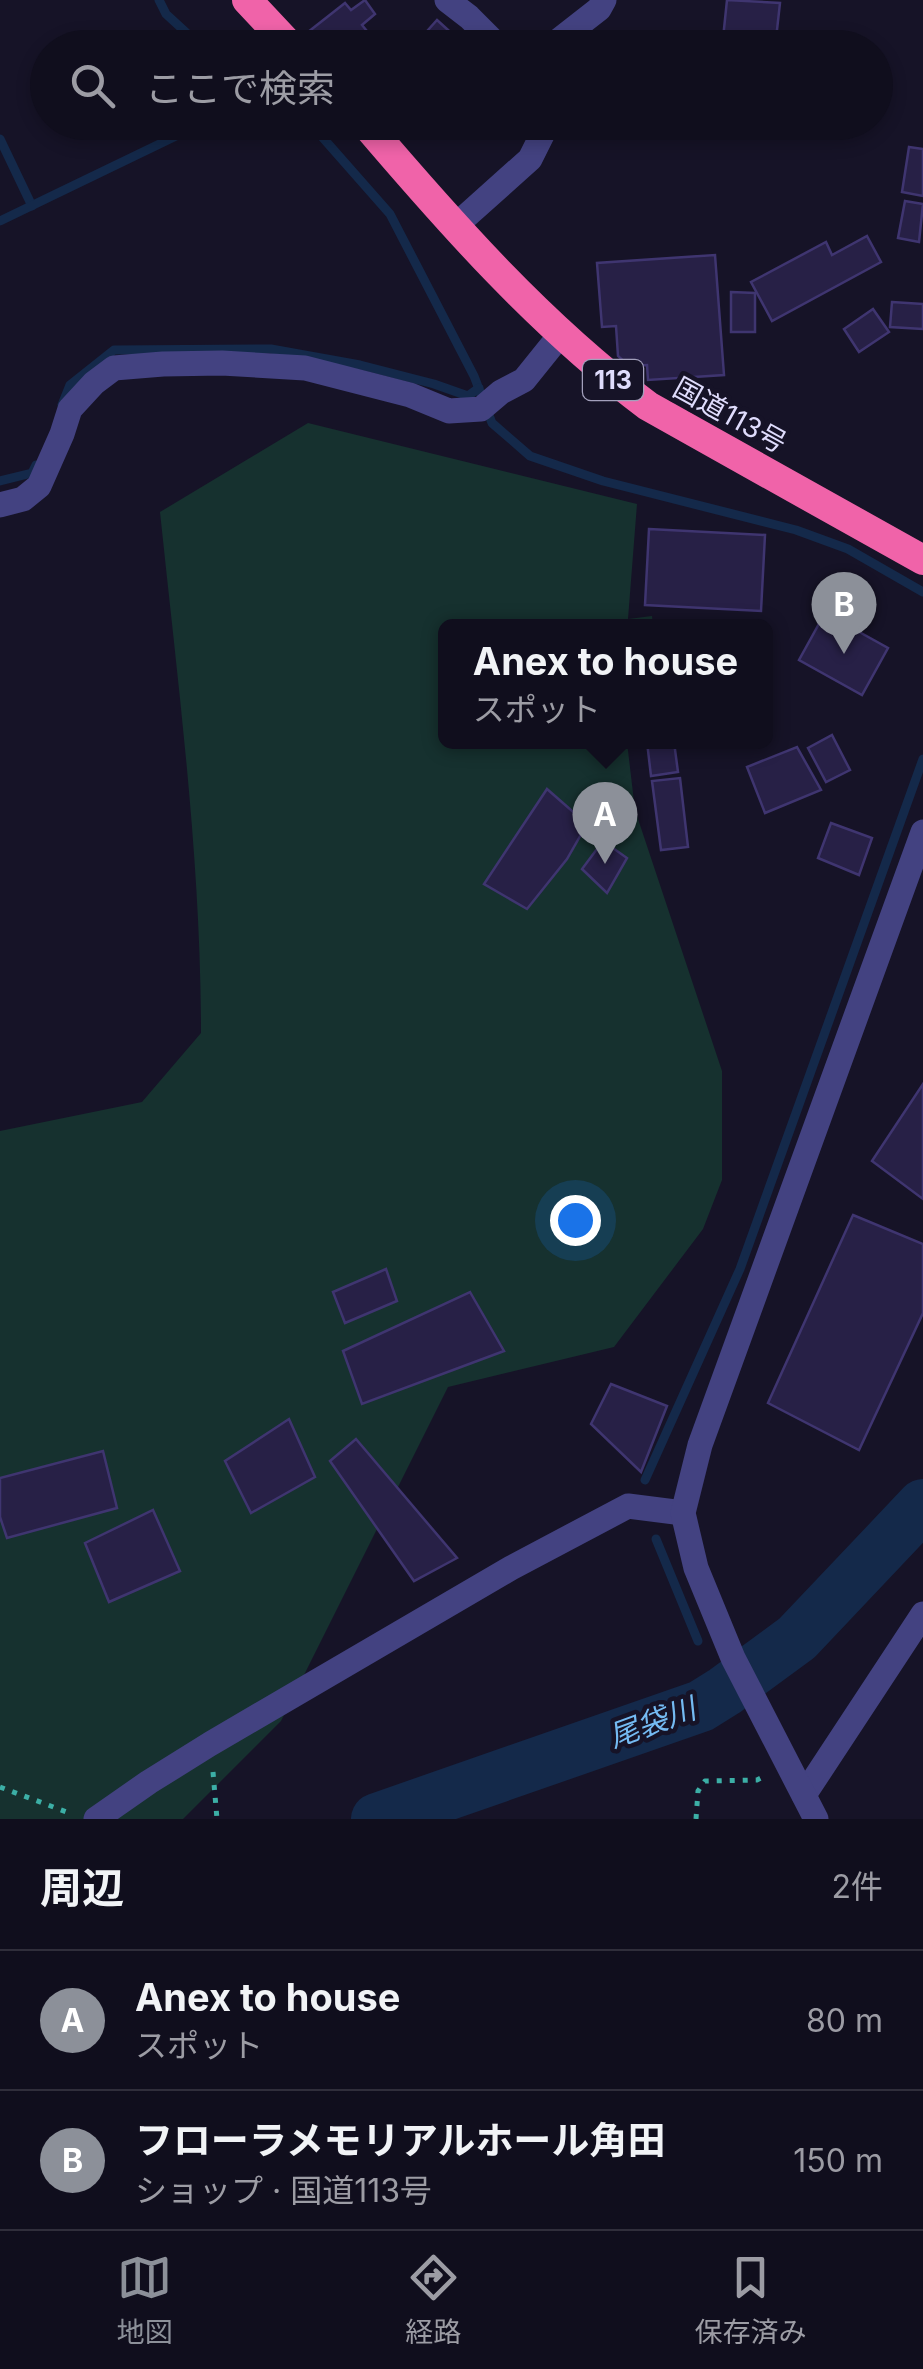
<!DOCTYPE html>
<html lang="ja">
<meta charset="utf-8">
<style>
:root{--surface:#100e1d;--page:#191726;--text:#f1f3f6;--muted:#9c9ca4;--line:#302e3b;--accent:#8c9099}
body{margin:0;font-family:Inter,"Noto Sans JP",sans-serif;background:var(--page);color:var(--text)}
.you{position:absolute;left:575px;top:1220px;width:35px;height:35px;margin:-25px;border:8px solid #fff;border-radius:50%;background:#1a73e8;box-shadow:0 0 0 15px #1a73e833}
.badge{display:grid;place-items:center;width:65px;height:65px;border-radius:50%;background:var(--accent);color:#fff;font-size:32px;font-weight:700}
.pin{position:absolute;translate:-50% -82px;filter:drop-shadow(0 2px 5px #0008)}
.pin::after{content:'';position:absolute;top:52px;width:35px;height:30px;background:inherit;clip-path:polygon(0 0,100% 0,50% 100%)}
.popup{position:absolute;left:438px;top:619px;width:335px;height:130px;box-sizing:border-box;display:grid;place-content:center;border-radius:15px;background:var(--surface);filter:drop-shadow(0 2px 8px #0005);font-size:32px;white-space:nowrap;color:var(--muted)}
.popup b{font-size:38px;color:var(--text)}
.popup::after{content:'';position:absolute;left:50%;top:100%;margin-left:-20px;border:20px solid transparent;border-top-color:var(--surface)}
.list{margin:0;padding:0;list-style:none}
h2{display:flex;justify-content:space-between;align-items:center;height:130px;margin:0;padding:0 40px;font-size:42px}
h2 small{font-size:32px;font-weight:400;color:var(--muted)}
.list li{display:grid;grid-template-columns:65px 1fr auto;gap:30px;align-items:center;box-sizing:border-box;height:140px;padding:0 40px;border-top:2px solid var(--line)}
.list b{display:block;font-size:38px;white-space:nowrap}
.list p{margin:0;font-size:32px;white-space:nowrap;color:var(--muted)}
.list em{font-size:32px;font-style:normal;color:var(--muted)}
.icon{flex:none;width:55px;height:55px;fill:none;stroke:currentColor;stroke-width:2;stroke-linecap:round;stroke-linejoin:round}
.map{position:relative;flex:none;width:923px;height:1819px;overflow:hidden}
.search{position:absolute;background:var(--surface);box-shadow:0 5px 15px #0003;left:30px;right:30px;top:30px;height:110px;display:flex;align-items:center;gap:25px;box-sizing:border-box;padding:0 35px;border-radius:55px;color:var(--muted);font-size:38px}
.sheet{height:410px;background:var(--surface)}
nav{display:flex;justify-content:space-around;align-items:center;box-sizing:border-box;height:140px;border-top:2px solid var(--line);background:var(--surface);font-size:28px;color:var(--muted)}
nav a{display:grid;justify-items:center;gap:5px}
nav .on{color:var(--accent)}
.map>svg:first-child{display:block}
.green{fill:#16312f}
.lines{fill:none;stroke-linecap:round;stroke-linejoin:round}
.stream{stroke:#14294a;stroke-width:9}
.river{stroke:#14294a;stroke-width:52}
.building{fill:#272046;stroke:#3f3570;stroke-width:2.5}
.path{stroke:#3cafa6;stroke-width:5;stroke-dasharray:5 8;stroke-linecap:butt}
.minor{stroke:#434281;stroke-width:25}
.highway{stroke:#f063a9;stroke-width:30}
.labels{text-anchor:middle;dominant-baseline:central;stroke-width:9;stroke-linejoin:round;paint-order:stroke}
.shield{fill:#161327;stroke:#a3a0bc;stroke-width:2.5}
.shield-label{font-size:25px;font-weight:bold;fill:#dfdcfc}
.street-label{font-size:28px;fill:#dfdcfc;stroke:#161327}
.water-label{font-size:30px;font-style:italic;fill:#74baf2;stroke:#161327}
</style>
<div class="map">
<svg width="923" height="1819" viewBox="0 0 923 1819">
<rect width="100%" height="100%" fill="#161327"/>
<path class="green" d="M308,423L637,504L628,619L652,616L653,626H445V742H627L635,810L722,1071V1180L703,1229L614,1347L448,1387L281,1721L183,1819H0V1131L142,1102L201,1033C201,858 178,685 160,512Z"/>
<g class="lines">
<g class="stream">
<path d="M159,0L166,14L203,48"/>
<path d="M309,122L390,214L474,376L492,423L530,456L603,481L796,530L848,549L923,592"/>
<path d="M0,139L32,206"/>
<path d="M0,221L205,122"/>
<path d="M62,405L70,385L114,350L271,349L360,365L434,384L468,396L479,388"/>
<path d="M0,481L32,473L36,465"/>
<path d="M645,1480L740,1269L923,759"/>
<path d="M656,1539L698,1641"/>
<path d="M717,1677L725,1691"/>
</g>
<path class="river" d="M377,1819L701,1706L725,1691L797,1638L923,1505"/>
</g>
<g class="building">
<path d="M365,0L375,14L362,25L371,36L355,48H313L303,36L345,3L351,10Z"/>
<path d="M727,0L780,3L775,48H722Z"/>
<path d="M437,20L468,48H412Z"/>
<path d="M909,147L923,149V196L902,192Z"/>
<path d="M905,201L923,204L919,242L898,238Z"/>
<path d="M867,236L881,262L772,321L751,282L826,242L832,255Z"/>
<path d="M715,255L724,375L648,380L647,365L629,366L618,356L616,326L602,327L597,263Z"/>
<path d="M731,292L755,293V332H731Z"/>
<path d="M892,302L923,304V329L890,327Z"/>
<path d="M873,309L889,332L859,352L844,329Z"/>
<path d="M649,529L765,535L761,611L645,605Z"/>
<path d="M825,613L888,648L862,695L799,660Z"/>
<path d="M832,735L850,770L826,782L808,748Z"/>
<path d="M647,742H674L678,772L651,776Z"/>
<path d="M797,747L821,790L765,813L747,767Z"/>
<path d="M680,778L688,847L661,850L652,781Z"/>
<path d="M547,789L587,824L567,859L527,909L484,884Z"/>
<path d="M831,823L872,838L859,875L818,858Z"/>
<path d="M603,841L627,858L607,893L582,869Z"/>
<path d="M923,1084V1199L872,1161Z"/>
<path d="M853,1215L923,1244V1313L859,1450L768,1403Z"/>
<path d="M386,1269L397,1301L345,1323L333,1292Z"/>
<path d="M470,1292L504,1351L362,1404L343,1351Z"/>
<path d="M611,1384L667,1406L641,1472L591,1424Z"/>
<path d="M289,1419L315,1477L251,1513L225,1461Z"/>
<path d="M356,1439L457,1558L414,1581L330,1461Z"/>
<path d="M103,1451L117,1508L7,1538L0,1517V1478Z"/>
<path d="M153,1510L180,1571L109,1602L85,1543Z"/>
</g>
<g class="lines">
<g class="path">
<path d="M213,1772L217,1819"/>
<path d="M0,1787L72,1814"/>
<path d="M696,1819L698,1791L705,1781L757,1780L763,1777"/>
</g>
<g class="minor">
<path d="M447,0L469,17L500,48"/>
<path d="M549,48L599,9L604,0"/>
<path d="M454,227L530,159L544,131L541,122"/>
<path d="M0,505L23,499L39,486L62,434L70,409L94,383L114,368L163,364L222,363L305,368L410,395L449,411L481,409L501,392L524,380L561,334"/>
<path d="M804,1795L923,1614"/>
<path d="M96,1819L149,1782L210,1744L511,1568L628,1506L683,1513"/>
<path d="M816,1819L733,1658L696,1568L683,1513L700,1445L923,832"/>
</g>
<g class="highway">
<path d="M247,0L292,48"/>
<path d="M364,122C451,224 540,325 648,406L923,560"/>
</g>
</g>
<g class="labels">
<rect class="shield" x="583" y="360" width="60" height="40" rx="8"/>
<g class="shield-label">
<text x="613" y="380">113</text>
</g>
<g class="street-label">
<text transform="translate(730 415) rotate(29)">国道113号</text>
</g>
<g class="water-label">
<text transform="translate(652 1722) rotate(-20)">尾袋川</text>
</g>
</g>
</svg>
<div class="you"></div>
<div class="pin badge" style="left:605px;top:864px">A</div>
<div class="popup"><b>Anex to house</b>スポット</div>
<div class="pin badge" style="left:844px;top:654px">B</div>
<div class="search"><svg class="icon" aria-label="search" viewBox="0 0 24 24"><circle cx="10" cy="10" r="6"/><path d="M15 15l6 6"/></svg>ここで検索</div>
</div>
<section class="sheet">
<h2>周辺<small>2件</small></h2>
<ul class="list">
<li><span class="badge">A</span><div><b>Anex to house</b><p>スポット</p></div><em>80 m</em></li>
<li><span class="badge">B</span><div><b>フローラメモリアルホール角田</b><p>ショップ · 国道113号</p></div><em>150 m</em></li>
</ul>
</section>
<nav>
<a class="on"><svg class="icon" aria-label="map" viewBox="0 0 24 24"><path d="M3 6l6-2 6 2 6-2v14l-6 2-6-2-6 2zM9 4v14M15 6v14"/></svg>地図</a>
<a><svg class="icon" aria-label="directions" viewBox="0 0 24 24"><path d="M12 3l9 9-9 9-9-9zM9 14v-3h6M13 9l2 2-2 2"/></svg>経路</a>
<a><svg class="icon" aria-label="saved" viewBox="0 0 24 24"><path d="M7 4h10v16l-5-4-5 4z"/></svg>保存済み</a>
</nav>
